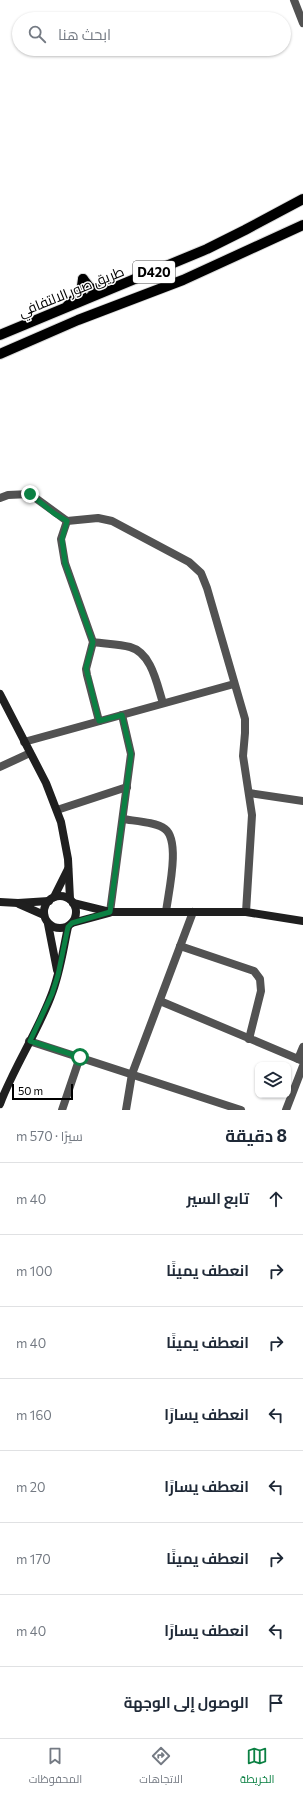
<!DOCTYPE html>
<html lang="ar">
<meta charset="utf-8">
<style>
:root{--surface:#fff;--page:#f2f2f3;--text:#1f2937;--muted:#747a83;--line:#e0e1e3;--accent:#0b8043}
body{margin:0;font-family:Commissioner,Cairo,sans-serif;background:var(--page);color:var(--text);direction:rtl}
.controls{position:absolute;right:12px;bottom:12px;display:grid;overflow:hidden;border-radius:8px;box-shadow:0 1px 3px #0004}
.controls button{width:36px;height:36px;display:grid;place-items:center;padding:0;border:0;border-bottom:1px solid var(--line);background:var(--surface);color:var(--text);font:20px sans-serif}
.scale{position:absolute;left:12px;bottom:10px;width:61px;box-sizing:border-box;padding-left:4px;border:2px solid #000;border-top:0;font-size:11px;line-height:14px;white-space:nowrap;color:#000;-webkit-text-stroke:3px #fff;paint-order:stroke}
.stop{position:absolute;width:12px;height:12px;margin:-9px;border:3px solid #0b8043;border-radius:50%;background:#fff}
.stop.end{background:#0b8043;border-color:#fff;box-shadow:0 1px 4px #0008}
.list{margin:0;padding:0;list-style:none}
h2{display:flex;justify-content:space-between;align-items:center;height:52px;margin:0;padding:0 16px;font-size:17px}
h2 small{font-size:13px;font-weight:400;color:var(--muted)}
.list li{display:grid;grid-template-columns:26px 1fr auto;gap:12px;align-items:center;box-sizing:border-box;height:72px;padding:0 16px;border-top:1px solid var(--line)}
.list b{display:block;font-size:15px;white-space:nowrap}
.list em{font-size:13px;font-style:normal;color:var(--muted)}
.icon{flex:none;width:22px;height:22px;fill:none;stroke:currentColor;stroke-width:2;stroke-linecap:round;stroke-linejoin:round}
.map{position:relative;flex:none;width:303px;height:1110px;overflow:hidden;direction:ltr}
.search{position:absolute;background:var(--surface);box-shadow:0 1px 3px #0004;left:12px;right:12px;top:12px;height:44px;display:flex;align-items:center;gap:10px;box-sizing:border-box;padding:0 14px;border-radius:22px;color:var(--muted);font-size:15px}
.sheet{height:628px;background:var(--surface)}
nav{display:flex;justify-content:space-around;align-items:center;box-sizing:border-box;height:56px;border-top:1px solid var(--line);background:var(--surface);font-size:11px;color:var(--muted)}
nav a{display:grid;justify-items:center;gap:2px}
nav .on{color:var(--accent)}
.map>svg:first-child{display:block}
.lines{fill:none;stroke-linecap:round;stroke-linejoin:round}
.primary-casing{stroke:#dbdbdb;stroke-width:12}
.street{stroke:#525252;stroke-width:8}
.secondary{stroke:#1f1f1f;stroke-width:8}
.primary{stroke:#000;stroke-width:10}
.route{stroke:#0b8043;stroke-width:5}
.labels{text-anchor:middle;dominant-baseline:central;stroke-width:3;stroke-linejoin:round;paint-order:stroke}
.shield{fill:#fff;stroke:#4c4c4c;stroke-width:1}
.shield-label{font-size:13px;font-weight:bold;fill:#000}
.street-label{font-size:14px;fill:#000;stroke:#fff}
</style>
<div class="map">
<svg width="303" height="1110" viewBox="0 0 303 1110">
<rect width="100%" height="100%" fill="#fff"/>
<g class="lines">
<defs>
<g id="primary">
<path d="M83,279L90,288L93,289L108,285"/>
<path d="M68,305L81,293L83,279"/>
<path d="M0,335L207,249L245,230L303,199"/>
<path d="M0,354L78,320L183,280L303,225"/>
</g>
</defs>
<use href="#primary" class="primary-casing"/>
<g class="street">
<path d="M294,0L303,23"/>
<path d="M0,498L8,495L30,494L67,521L98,518L112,521L189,562L201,573L207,588L245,719V733L243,756L252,815L246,912"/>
<path d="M67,521L61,539L65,563L93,642L86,669L87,675L99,721"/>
<path d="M93,642C105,644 118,644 130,647C152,653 157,685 163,703"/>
<path d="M24,742L234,684"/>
<path d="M0,767L30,753"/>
<path d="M249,793L303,801"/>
<path d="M57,810L127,787"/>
<path d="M123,819C134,821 156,822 165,829C181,841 168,894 166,912"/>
<path d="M110,912L131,754L122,715"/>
<path d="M180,946L254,971L260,979L261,991L249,1039"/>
<path d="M160,1001L303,1061"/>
<path d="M29,1041L241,1110"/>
<path d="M298,1059L303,1047"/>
<path d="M62,1110L80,1057"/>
<path d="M126,1110L132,1074L193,912"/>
<path d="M286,1110L303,1066"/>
</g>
<g class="secondary">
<path d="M0,694L46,783L61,822L68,859L70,899"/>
<circle cx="60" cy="912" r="16"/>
<path d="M54,897L68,869"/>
<path d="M0,902L18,903L49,901"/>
<path d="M73,903L110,912H246L303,921"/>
<path d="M19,904L44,915"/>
<path d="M72,923L109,913"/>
<path d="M48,924L57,970"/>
<path d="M0,1104C14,1067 37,1033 51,996C60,974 63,950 68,927"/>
</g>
<use href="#primary" class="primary"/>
</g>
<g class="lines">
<path class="route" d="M30,494L55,514L67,521L62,539L65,563L93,642L86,668L99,721L122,715L131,754L110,912L72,923L68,927L58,975L52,994L30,1041L80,1057"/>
</g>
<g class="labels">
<rect class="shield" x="133" y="261" width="42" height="22" rx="3"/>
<g class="shield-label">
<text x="154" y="272">D420</text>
</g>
<g class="street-label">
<text transform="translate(71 291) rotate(-22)">طريق صور الالتفافي</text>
</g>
</g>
</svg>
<div class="controls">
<button><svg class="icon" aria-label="layers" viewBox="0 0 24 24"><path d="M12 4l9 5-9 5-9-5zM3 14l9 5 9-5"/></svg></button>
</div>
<div class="scale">50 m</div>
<div class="stop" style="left:80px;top:1057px"></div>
<div class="stop end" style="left:30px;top:494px"></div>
<div class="search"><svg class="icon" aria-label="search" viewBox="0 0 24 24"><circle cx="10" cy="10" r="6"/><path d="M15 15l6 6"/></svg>ابحث هنا</div>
</div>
<section class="sheet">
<h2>8 دقيقة<small>سيرًا · 570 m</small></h2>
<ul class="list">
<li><svg class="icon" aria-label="ahead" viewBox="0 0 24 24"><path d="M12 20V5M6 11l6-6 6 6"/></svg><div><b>تابع السير</b></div><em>40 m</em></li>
<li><svg class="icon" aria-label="right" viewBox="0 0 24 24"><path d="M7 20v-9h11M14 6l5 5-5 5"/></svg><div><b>انعطف يمينًا</b></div><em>100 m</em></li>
<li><svg class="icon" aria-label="right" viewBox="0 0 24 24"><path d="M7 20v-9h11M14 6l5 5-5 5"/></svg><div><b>انعطف يمينًا</b></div><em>40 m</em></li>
<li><svg class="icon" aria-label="left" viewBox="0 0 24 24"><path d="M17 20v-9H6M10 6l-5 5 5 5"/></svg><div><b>انعطف يسارًا</b></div><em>160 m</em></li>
<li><svg class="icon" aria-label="left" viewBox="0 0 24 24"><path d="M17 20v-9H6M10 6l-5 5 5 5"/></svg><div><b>انعطف يسارًا</b></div><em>20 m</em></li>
<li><svg class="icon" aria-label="right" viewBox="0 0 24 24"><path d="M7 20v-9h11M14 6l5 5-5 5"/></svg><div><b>انعطف يمينًا</b></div><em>170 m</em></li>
<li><svg class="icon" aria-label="left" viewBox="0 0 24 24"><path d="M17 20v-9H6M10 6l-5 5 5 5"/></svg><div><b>انعطف يسارًا</b></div><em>40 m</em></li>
<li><svg class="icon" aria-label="arrive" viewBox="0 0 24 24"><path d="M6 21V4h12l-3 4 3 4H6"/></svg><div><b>الوصول إلى الوجهة</b></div></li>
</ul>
</section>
<nav>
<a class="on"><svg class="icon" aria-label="map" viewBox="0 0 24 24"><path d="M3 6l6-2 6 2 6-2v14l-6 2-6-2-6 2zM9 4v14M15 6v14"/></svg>الخريطة</a>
<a><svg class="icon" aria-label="directions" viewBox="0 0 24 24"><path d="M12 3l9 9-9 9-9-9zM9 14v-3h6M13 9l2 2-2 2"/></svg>الاتجاهات</a>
<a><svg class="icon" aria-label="saved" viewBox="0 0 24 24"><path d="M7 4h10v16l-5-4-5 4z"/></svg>المحفوظات</a>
</nav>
